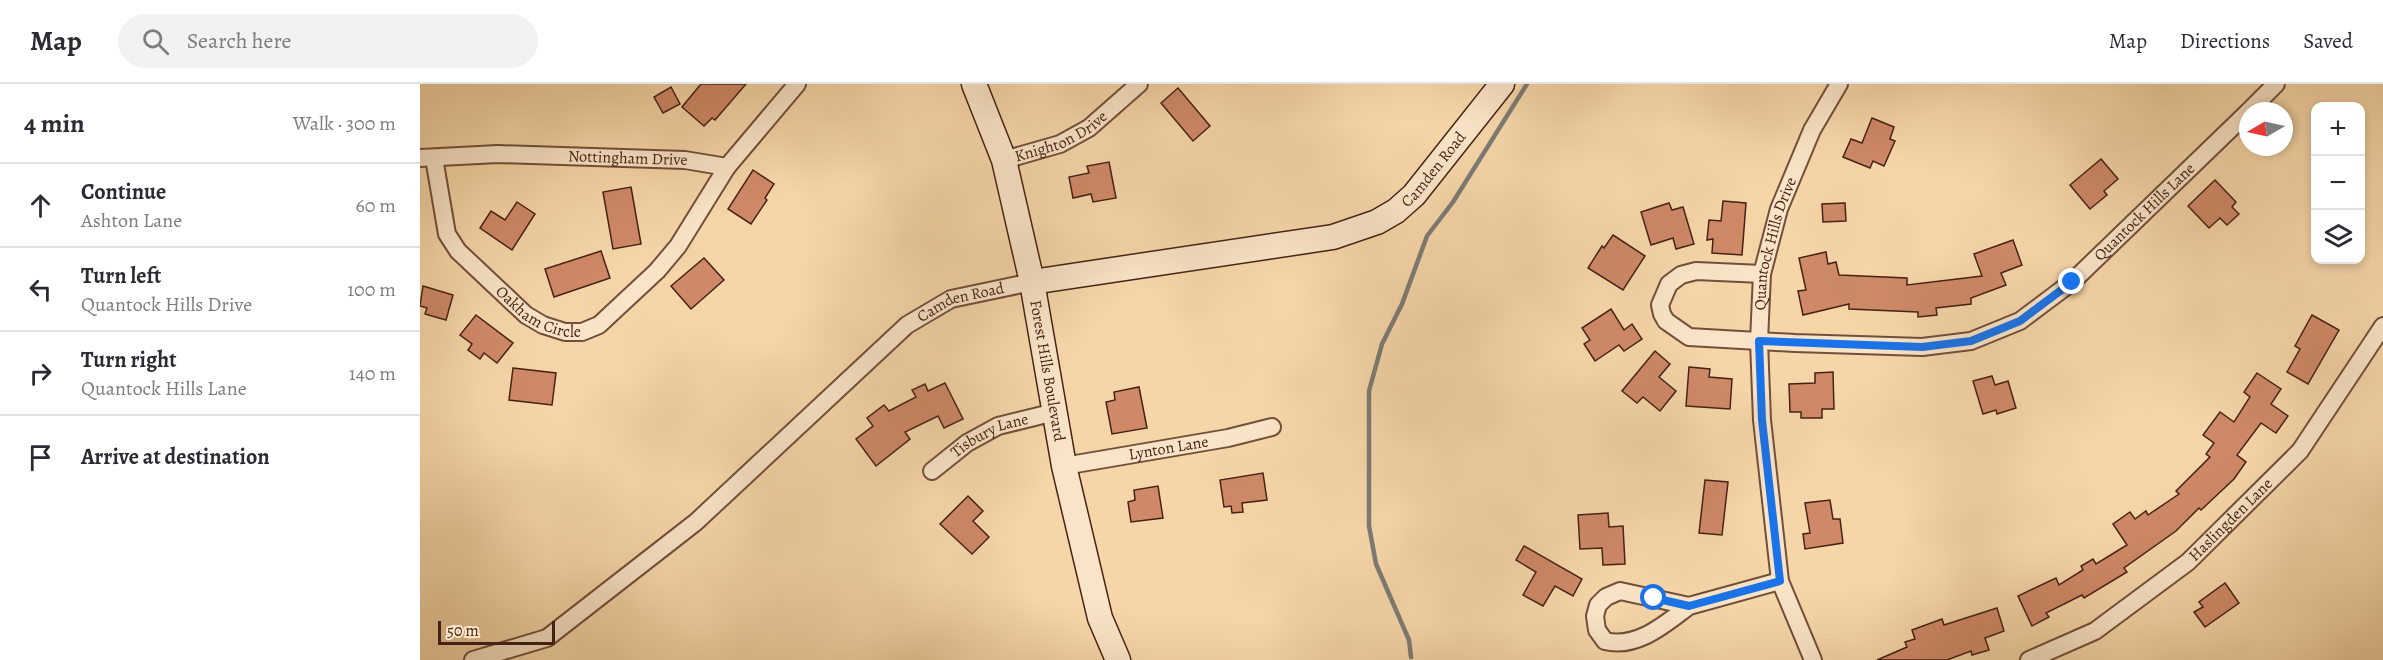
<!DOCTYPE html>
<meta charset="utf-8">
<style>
:root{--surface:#fff;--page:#f2f2f3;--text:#2b2b33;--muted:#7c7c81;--line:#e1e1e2}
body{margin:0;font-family:Alegreya,serif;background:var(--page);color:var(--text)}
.controls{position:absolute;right:18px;top:18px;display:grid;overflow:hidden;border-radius:12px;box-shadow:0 3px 9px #0003}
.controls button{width:54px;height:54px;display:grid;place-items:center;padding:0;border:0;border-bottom:2px solid var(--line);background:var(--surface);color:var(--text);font:30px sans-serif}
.compass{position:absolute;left:1819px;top:18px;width:54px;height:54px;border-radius:50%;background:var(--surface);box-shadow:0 3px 9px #0003;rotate:261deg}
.scale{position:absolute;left:18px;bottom:15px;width:117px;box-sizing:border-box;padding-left:6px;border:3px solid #462215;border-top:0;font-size:16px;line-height:21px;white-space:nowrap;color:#462215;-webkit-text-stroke:4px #f9e4c7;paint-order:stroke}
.stop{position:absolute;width:18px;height:18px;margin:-14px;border:4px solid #1a73e8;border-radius:50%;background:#fff}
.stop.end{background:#1a73e8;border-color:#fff;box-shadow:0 2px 6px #0008}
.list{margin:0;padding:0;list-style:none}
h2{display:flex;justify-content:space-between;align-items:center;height:78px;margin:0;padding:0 24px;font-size:26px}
h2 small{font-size:20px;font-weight:400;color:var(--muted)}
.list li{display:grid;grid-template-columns:39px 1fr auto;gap:18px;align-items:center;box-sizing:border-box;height:84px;padding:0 24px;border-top:2px solid var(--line)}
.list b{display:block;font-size:22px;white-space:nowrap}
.list p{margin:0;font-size:20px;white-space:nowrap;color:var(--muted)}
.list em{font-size:20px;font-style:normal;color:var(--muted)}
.icon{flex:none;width:33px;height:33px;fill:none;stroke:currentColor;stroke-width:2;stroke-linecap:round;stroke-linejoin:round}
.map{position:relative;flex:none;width:1963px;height:576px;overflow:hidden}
header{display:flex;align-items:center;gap:36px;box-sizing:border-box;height:84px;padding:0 30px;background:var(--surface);border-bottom:2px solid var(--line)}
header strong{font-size:28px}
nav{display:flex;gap:33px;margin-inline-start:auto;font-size:21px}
.search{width:420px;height:54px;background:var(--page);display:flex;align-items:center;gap:15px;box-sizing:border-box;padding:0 21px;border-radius:33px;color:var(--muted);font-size:22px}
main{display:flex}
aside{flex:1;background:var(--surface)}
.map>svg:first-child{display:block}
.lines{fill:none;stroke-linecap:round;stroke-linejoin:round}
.stream{stroke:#7d7b74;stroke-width:4.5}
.building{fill:#cf8968;stroke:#462215;stroke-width:1.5}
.street-casing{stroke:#724f3a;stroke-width:20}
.secondary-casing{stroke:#462215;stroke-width:27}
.street{stroke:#f9e4c7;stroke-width:16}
.secondary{stroke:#f9e4c7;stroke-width:24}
.route{stroke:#1a73e8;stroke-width:8}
.labels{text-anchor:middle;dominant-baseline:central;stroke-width:4.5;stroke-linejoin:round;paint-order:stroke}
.street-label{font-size:16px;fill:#462215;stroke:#f9e4c7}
</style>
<header>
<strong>Map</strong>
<div class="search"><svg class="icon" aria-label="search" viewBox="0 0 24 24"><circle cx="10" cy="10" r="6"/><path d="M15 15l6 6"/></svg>Search here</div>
<nav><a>Map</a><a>Directions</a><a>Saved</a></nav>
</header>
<main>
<aside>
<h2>4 min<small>Walk · 300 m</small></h2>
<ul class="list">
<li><svg class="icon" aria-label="ahead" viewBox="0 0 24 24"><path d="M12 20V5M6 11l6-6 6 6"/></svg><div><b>Continue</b><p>Ashton Lane</p></div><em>60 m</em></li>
<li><svg class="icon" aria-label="left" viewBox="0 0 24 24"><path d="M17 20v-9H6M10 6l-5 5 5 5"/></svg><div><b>Turn left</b><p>Quantock Hills Drive</p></div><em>100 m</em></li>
<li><svg class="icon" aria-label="right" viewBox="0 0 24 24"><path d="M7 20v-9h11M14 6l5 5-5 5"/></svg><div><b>Turn right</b><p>Quantock Hills Lane</p></div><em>140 m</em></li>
<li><svg class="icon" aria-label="arrive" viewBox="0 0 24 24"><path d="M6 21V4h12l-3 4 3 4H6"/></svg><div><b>Arrive at destination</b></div></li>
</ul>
</aside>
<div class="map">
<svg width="1963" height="576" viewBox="0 0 1963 576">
<rect width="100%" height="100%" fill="#f6d6a9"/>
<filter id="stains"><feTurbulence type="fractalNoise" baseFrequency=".00333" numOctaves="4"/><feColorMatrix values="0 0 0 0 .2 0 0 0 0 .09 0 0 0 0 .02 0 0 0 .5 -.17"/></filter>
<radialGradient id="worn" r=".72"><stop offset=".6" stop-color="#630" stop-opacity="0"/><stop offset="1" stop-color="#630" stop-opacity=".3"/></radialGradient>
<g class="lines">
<path class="stream" d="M991,573L989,556L956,480L949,442V307L962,260L982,220L1007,152L1033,118L1107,0"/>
</g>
<g class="building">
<path d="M281,0H326L295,36L292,34L284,42L262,23Z"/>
<path d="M251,3L260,20L243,29L234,13Z"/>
<path d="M758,4L790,42L773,57L741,19Z"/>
<path d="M1452,34L1474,43L1470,55L1475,57L1464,82L1453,77L1450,84L1423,73L1431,55L1442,59Z"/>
<path d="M1681,75L1698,95L1684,107L1687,111L1670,125L1650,101Z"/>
<path d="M689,78L696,114L673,118L671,110L653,114L649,93L669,89L667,82Z"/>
<path d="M333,86L354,100L345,114L347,116L331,140L308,125Z"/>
<path d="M1795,96L1816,118L1812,123L1819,130L1807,141L1800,134L1789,144L1768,122Z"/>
<path d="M211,103L221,160L193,165L183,108Z"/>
<path d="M1303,117L1326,119L1322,171L1292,169L1293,155L1287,156L1289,136L1301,137Z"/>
<path d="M97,118L115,130L92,166L60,144L71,127L85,136Z"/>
<path d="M1249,119L1252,126L1263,123L1274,160L1256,165L1253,154L1231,161L1221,128Z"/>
<path d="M1425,119L1426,137L1403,138L1402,120Z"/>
<path d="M1193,151L1225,172L1203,206L1168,184L1182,162L1184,164Z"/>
<path d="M1593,156L1602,181L1581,189L1586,201L1551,214V220L1516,224L1517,231L1498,233V228L1429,225V220L1383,231L1378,207L1386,206L1379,174L1406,168L1408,180L1416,178L1419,191L1487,194V201L1562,192L1554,170Z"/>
<path d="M181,167L190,194L134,213L125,185Z"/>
<path d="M284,174L304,196L271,225L251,202Z"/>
<path d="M3,202L33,211L26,236L5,230L7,224L0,222Z"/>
<path d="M1191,225L1204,246L1212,240L1222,255L1204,267L1199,261L1175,277L1164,260L1170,256L1162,244Z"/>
<path d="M56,231L93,259L77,279L64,269L60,275L48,266L52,260L40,251Z"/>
<path d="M1892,231L1919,246L1888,300L1867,288L1880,265L1875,262Z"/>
<path d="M1235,267L1250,280L1239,293L1256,307L1240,327L1223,313L1217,319L1202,307Z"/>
<path d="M1269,283L1290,285L1289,293L1312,295L1310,325L1266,322Z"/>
<path d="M93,284L136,289L132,321L89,316Z"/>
<path d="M1413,288L1414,325H1402V334H1381V328H1370L1369,300L1395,299V289Z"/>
<path d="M1837,289L1861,305L1851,320L1868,332L1856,349L1841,339L1817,371L1826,378L1814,395L1781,426L1779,424L1756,447L1704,484L1707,488L1664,514L1662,511L1626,529L1629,533L1612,542L1598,512L1636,494L1639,501L1663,486L1661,482L1673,475L1676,480L1707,461L1693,440L1710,428L1715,435L1726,427L1728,431L1759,410L1756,407L1790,373L1786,370L1794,359L1783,351L1800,328L1814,338L1830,313L1824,308Z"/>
<path d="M1572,292L1575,301L1588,297L1596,324L1577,330L1576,326L1563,330L1553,297Z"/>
<path d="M525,299L543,335L524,344L518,332L485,348L490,355L456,382L436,355L453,342L447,334L464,321L469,327L496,313L492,306L505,300L508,307Z"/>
<path d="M719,303L727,344L692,350L686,318L695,316L694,308Z"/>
<path d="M843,389L847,416L822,419L823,428L812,429L811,422L804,423L800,396Z"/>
<path d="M1285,396L1308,398L1302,451L1279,449Z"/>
<path d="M738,402L743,434L711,438L708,418L715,416L714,406Z"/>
<path d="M548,412L563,427L553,437L569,453L552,470L520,440Z"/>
<path d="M1410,416L1413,435H1420L1423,459L1385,465L1383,450L1390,449L1385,419Z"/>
<path d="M1188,429L1189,443L1203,442L1205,480L1183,481L1182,464L1160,465L1158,431Z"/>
<path d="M1104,462L1162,495L1153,512L1135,502L1123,522L1103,511L1116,488L1096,476Z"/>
<path d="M1805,499L1819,519L1785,543L1774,528L1783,523L1779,518Z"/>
<path d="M1577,524L1584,547L1565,554L1569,566L1552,571L1551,567L1527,576H1457L1487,563L1485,558L1495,555L1492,546L1522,535L1524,541Z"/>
</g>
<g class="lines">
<defs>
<g id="street">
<path d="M1829,27L1856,0"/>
<path id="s1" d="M0,74L78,70L265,76L307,83L377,0"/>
<path id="s2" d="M14,74L27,150L38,167L106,231L123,241L145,248H162L179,241L237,187L258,162L307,83"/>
<path id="s3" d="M584,76L640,60L669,44L719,0"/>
<path id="s4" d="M1342,190L1276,187L1261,191L1249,200L1240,221L1242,230L1246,237L1269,253L1375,259L1502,263L1551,257L1600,237L1652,198L1828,28"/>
<path id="s5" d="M644,382L808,354L852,343"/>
<path id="s6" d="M512,387L547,359L578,342L635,328"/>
<path d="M1269,522C1245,540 1217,565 1185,557L1177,546L1175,532L1178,521L1186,513L1200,507L1269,522L1360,497"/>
<path id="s7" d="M53,576L127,554L276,438L487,241L531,215L612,198"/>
<path id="s8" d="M1393,576L1360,497L1342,336L1339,257L1342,190L1359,125L1392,46L1419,0"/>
<path id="s9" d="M1609,576L1675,547L1768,478L1880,367L1963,242"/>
</g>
<g id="secondary">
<path id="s10" d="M554,0L584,76L612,198L644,382L680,534L698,576"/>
<path id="s11" d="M612,198L913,153L957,138L976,127L994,111L1082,0"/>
</g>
</defs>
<use href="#street" class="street-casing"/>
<use href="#secondary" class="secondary-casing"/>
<use href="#street" class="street"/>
<use href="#secondary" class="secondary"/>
</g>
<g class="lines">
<path class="route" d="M1234,514L1269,522L1360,497L1342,336L1339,257L1502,263L1551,257L1600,237L1652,198"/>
</g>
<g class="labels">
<g class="street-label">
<text stroke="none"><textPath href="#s3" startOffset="62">Knighton Drive</textPath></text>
<text stroke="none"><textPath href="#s1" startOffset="208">Nottingham Drive</textPath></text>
<text stroke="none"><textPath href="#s11" startOffset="429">Camden Road</textPath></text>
<text stroke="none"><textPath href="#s4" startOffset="666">Quantock Hills Lane</textPath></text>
<text stroke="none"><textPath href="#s8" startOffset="426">Quantock Hills Drive</textPath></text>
<text stroke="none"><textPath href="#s7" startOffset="614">Camden Road</textPath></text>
<text stroke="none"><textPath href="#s2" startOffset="201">Oakham Circle</textPath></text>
<text stroke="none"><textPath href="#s10" startOffset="297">Forest Hills Boulevard</textPath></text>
<text stroke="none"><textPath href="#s6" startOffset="69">Tisbury Lane</textPath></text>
<text stroke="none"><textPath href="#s5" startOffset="106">Lynton Lane</textPath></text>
<text stroke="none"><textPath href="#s9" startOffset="248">Haslingden Lane</textPath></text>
</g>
</g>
<rect width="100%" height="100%" filter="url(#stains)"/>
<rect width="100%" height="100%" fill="url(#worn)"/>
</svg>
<div class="controls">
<button>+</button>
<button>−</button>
<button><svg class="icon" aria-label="layers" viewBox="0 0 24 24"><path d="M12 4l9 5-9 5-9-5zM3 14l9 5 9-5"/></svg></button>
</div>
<svg class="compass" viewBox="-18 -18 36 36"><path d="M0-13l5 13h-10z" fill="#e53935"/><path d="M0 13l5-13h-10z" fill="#7c7c81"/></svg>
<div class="scale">50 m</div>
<div class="stop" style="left:1234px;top:514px"></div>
<div class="stop end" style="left:1652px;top:198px"></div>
</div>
</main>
